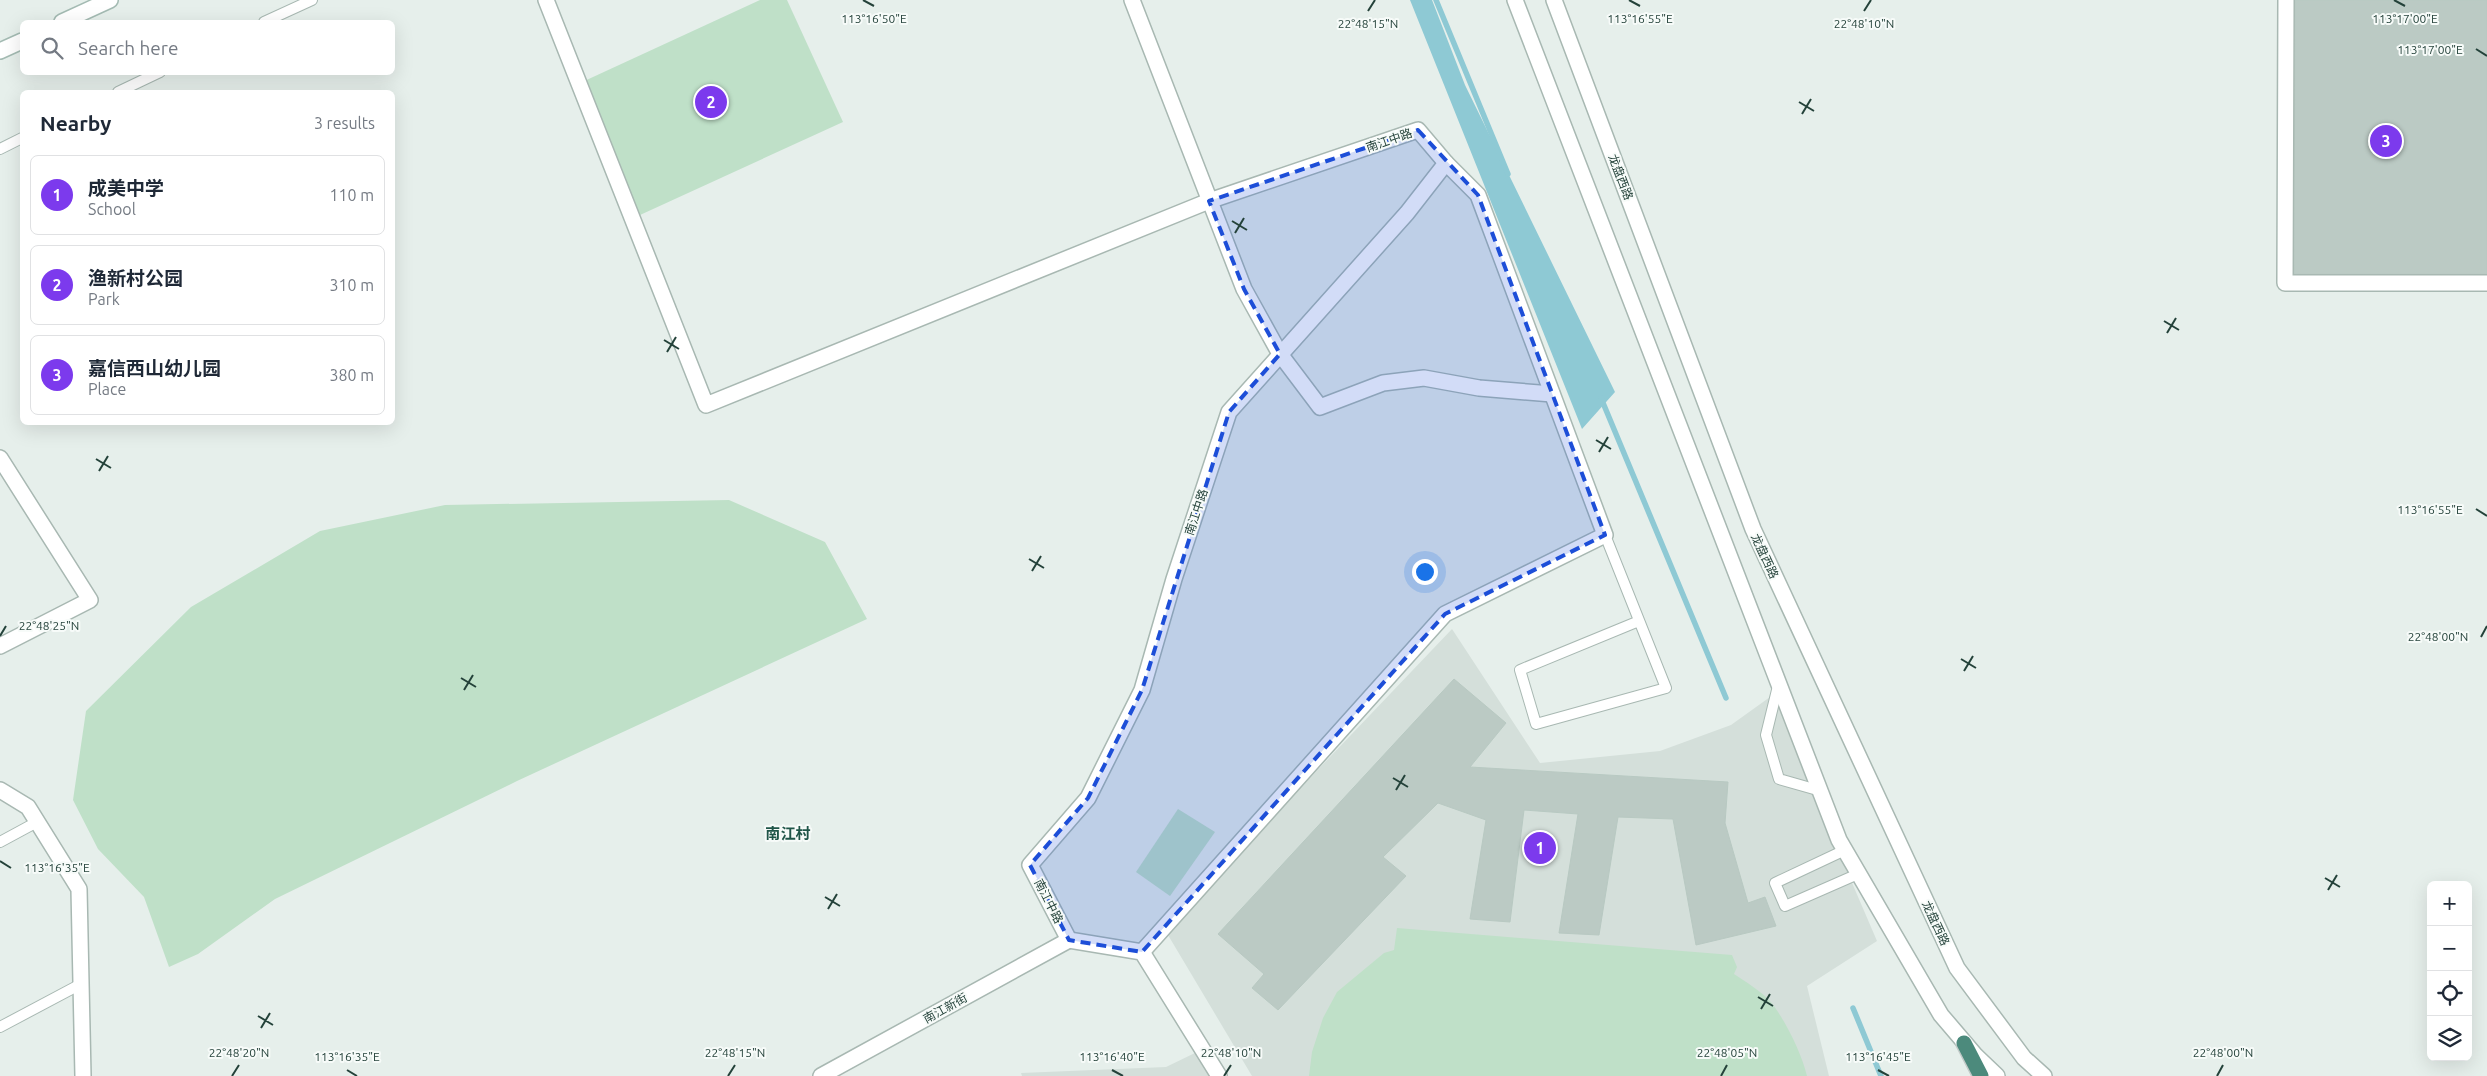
<!DOCTYPE html>
<meta charset="utf-8">
<style>
:root{--surface:#fff;--page:#f2f2f3;--text:#1f2937;--muted:#747a83;--line:#e0e1e3;--accent:#7c3aed}
body{margin:0;font-family:Ubuntu,"Noto Sans SC",sans-serif;background:var(--page);color:var(--text)}
.controls{position:absolute;right:15px;bottom:15px;display:grid;overflow:hidden;border-radius:8px;box-shadow:0 5px 20px #0002}
.controls button{width:45px;height:45px;display:grid;place-items:center;padding:0;border:0;border-bottom:1px solid var(--line);background:var(--surface);color:var(--text);font:25px sans-serif}
.you{position:absolute;left:1424px;top:571px;width:18px;height:18px;margin:-12px;border:4px solid #fff;border-radius:50%;background:#1a73e8;box-shadow:0 0 0 8px #1a73e833}
.badge{display:grid;place-items:center;width:32px;height:32px;border-radius:50%;background:var(--accent);color:#fff;font-size:16px;font-weight:700}
.pin{position:absolute;translate:-50% -50%;border:2px solid #fff;box-shadow:0 1px 5px #0006}
.list{margin:0;padding:0;list-style:none}
h2{display:flex;justify-content:space-between;align-items:center;height:65px;margin:0;padding:0 20px;font-size:21px}
h2 small{font-size:16px;font-weight:400;color:var(--muted)}
.list li{display:grid;grid-template-columns:32px 1fr auto;gap:15px;align-items:center;box-sizing:border-box;height:80px;margin:0 10px 10px;padding:0 10px;border:1px solid var(--line);border-radius:8px}
.list b{display:block;font-size:19px;white-space:nowrap}
.list p{margin:0;font-size:16px;white-space:nowrap;color:var(--muted)}
.list em{font-size:16px;font-style:normal;color:var(--muted)}
.icon{flex:none;width:28px;height:28px;fill:none;stroke:currentColor;stroke-width:2;stroke-linecap:round;stroke-linejoin:round}
.map{position:relative;flex:none;width:2487px;height:1076px;overflow:hidden}
.search{position:absolute;background:var(--surface);box-shadow:0 5px 20px #0002;left:20px;top:20px;width:375px;height:55px;display:flex;align-items:center;gap:12px;box-sizing:border-box;padding:0 18px;border-radius:8px;color:var(--muted);font-size:19px}
.panel{position:absolute;background:var(--surface);box-shadow:0 5px 20px #0002;left:20px;top:90px;width:375px;height:335px;border-radius:8px}
.map>svg:first-child{display:block}
.built{fill:#d4dfda}
.green{fill:#bfe0c8}
.water{fill:#8ec9d4}
.lines{fill:none;stroke-linecap:round;stroke-linejoin:round}
.stream{stroke:#8ec9d4;stroke-width:5.5}
.building{fill:#bbcac4;stroke:#b8c9c2}
.service-casing{stroke:#a8b8b2;stroke-width:12}
.minor-casing{stroke:#a8b8b2;stroke-width:18}
.tertiary-casing{stroke:#a8b8b2;stroke-width:18}
.secondary-casing{stroke:#a4bbb3;stroke-width:18}
.trunk-casing{stroke:#c2cac8;stroke-width:18}
.service{stroke:#fff;stroke-width:10}
.minor{stroke:#fff;stroke-width:15}
.tertiary{stroke:#fff;stroke-width:15}
.secondary{stroke:#fff;stroke-width:15}
.trunk{stroke:#4c8a7c;stroke-width:15}
.marked{fill:#1d4ed8;fill-opacity:0.2;stroke:#1d4ed8;stroke-width:4;stroke-dasharray:10 6;stroke-linejoin:round}
.ticks{fill:none;stroke:#24423a;stroke-width:2}
.labels{text-anchor:middle;dominant-baseline:central;stroke-width:4;stroke-linejoin:round;paint-order:stroke}
.street-label{font-size:12px;fill:#24423a;stroke:#f7fbf9}
.quarter-label{font-size:15px;font-weight:bold;fill:#1f5548;stroke:#f7fbf9}
.ticks-label{font-size:12px;text-anchor:middle;fill:#24423a;stroke:#f7fbf9;stroke-width:4;stroke-linejoin:round;paint-order:stroke}
</style>
<div class="map">
<svg width="2487" height="1076" viewBox="0 0 2487 1076">
<rect width="100%" height="100%" fill="#e6efeb"/>
<g class="built">
<path d="M1452,629L1540,763L1660,751L1731,725L1777,692L1816,799L1877,941L1807,986L1829,1076H1252L1165,930Z"/>
<path d="M1197,1052L1209,1076H1022L1021,1073L1166,1067Z"/>
</g>
<g class="green">
<path d="M760,0H787L843,122L640,215L580,83Z"/>
<path d="M729,500L825,542L867,619L517,781L275,899L198,954L169,967L144,897L98,849L73,800L86,711L191,607L320,531L445,505Z"/>
<path d="M1178,809L1215,832L1170,896L1136,872Z"/>
<path d="M1397,928L1732,955L1737,967L1734,974C1746,982 1759,990 1769,1000C1784,1017 1802,1054 1807,1076H1309L1312,1052L1323,1018L1337,992L1384,953L1394,950Z"/>
</g>
<path class="water" d="M1410,0H1432L1465,85L1615,392L1582,429Z"/>
<g class="lines">
<g class="stream">
<path d="M1436,0L1508,174"/>
<path d="M1601,398L1726,698"/>
<path d="M1853,1008L1881,1076"/>
</g>
</g>
<g class="building">
<path d="M2295,0H2487V274H2294Z"/>
<path d="M1454,679L1506,723L1470,767L1728,782L1725,823L1748,903L1765,897L1776,926L1696,945L1673,819L1618,817L1599,935L1559,933L1578,814L1524,810L1510,922L1470,919L1486,820L1438,803L1383,857L1406,876L1278,1010L1252,988L1264,974L1218,934Z"/>
</g>
<g class="lines">
<defs>
<g id="service">
<path d="M264,22L312,0"/>
<path d="M118,92L160,72"/>
<path d="M0,149L22,138"/>
<path d="M1605,535L1666,688L1536,724L1520,670L1639,621"/>
<path d="M1778,686L1766,735L1779,779L1821,791"/>
<path d="M0,842L37,822"/>
<path d="M1845,850L1775,883L1785,906L1858,874"/>
<path d="M0,1027L81,984"/>
</g>
<g id="minor">
<path d="M546,0L706,405L1209,201L1418,130L1446,163L1407,213L1229,412L1174,579L1142,690L1088,798L1030,865L1069,940L1142,952L1219,1076"/>
<path d="M1132,0L1244,289L1280,354L1320,407L1383,383L1424,378L1479,388L1552,394"/>
<path d="M2286,0L2285,283H2487"/>
<path d="M0,458L90,600L0,646"/>
<path d="M0,790L28,807L79,889L83,1076"/>
<path d="M1142,952L1445,614L1605,535L1478,195L1446,163"/>
<path d="M821,1076L1069,940"/>
</g>
<g id="tertiary">
<path d="M1515,0L1839,840L1941,1015L1976,1056L1997,1076"/>
<path d="M1554,0L1753,529L1957,968L2024,1058L2044,1076"/>
</g>
<g id="secondary">
<path d="M62,22L110,0"/>
<path d="M0,51L22,41"/>
</g>
<path id="trunk" d="M1964,1043L1981,1076"/>
</defs>
<use href="#service" class="service-casing"/>
<use href="#minor" class="minor-casing"/>
<use href="#tertiary" class="tertiary-casing"/>
<use href="#secondary" class="secondary-casing"/>
<use href="#trunk" class="trunk-casing"/>
<use href="#service" class="service"/>
<use href="#minor" class="minor"/>
<use href="#tertiary" class="tertiary"/>
<use href="#secondary" class="secondary"/>
<use href="#trunk" class="trunk"/>
</g>
<path class="marked" d="M1418,130L1478,195L1605,535L1445,614L1142,952L1069,940L1030,865L1088,798L1142,690L1229,412L1280,354L1244,289L1209,201Z"/>
<path class="ticks" d="M863,0L874,6M1629,0L1640,6M2394,0L2405,6M1368,11L1375,0M1864,11L1871,0M2476,49L2487,56M1799,102L1814,111M1802,114L1811,99M1232,221L1247,230M1235,233L1244,218M2164,321L2179,330M2167,333L2176,318M664,340L679,349M667,352L676,337M1596,440L1611,449M1599,452L1608,437M96,459L111,468M99,471L108,456M2476,509L2487,516M1029,559L1044,568M1032,571L1041,556M0,636L6,626M2481,637L2487,626M1961,659L1976,668M1964,671L1973,656M461,678L476,687M464,690L473,675M1393,778L1408,787M1396,790L1405,775M0,861L11,868M2325,878L2340,887M2328,890L2337,875M825,897L840,906M828,909L837,894M1758,997L1773,1006M1761,1009L1770,994M258,1016L273,1025M261,1028L270,1013M347,1070L357,1076M1112,1070L1123,1076M1878,1070L1889,1076M232,1076L239,1065M728,1076L735,1065M1224,1076L1231,1065M1721,1076L1727,1065M2217,1076L2223,1065"/>
<g class="labels">
<g class="street-label">
<text transform="translate(1389 140) rotate(-19)">南江中路</text>
<text transform="translate(1621 177) rotate(69)">龙盘西路</text>
<text transform="translate(1196 512) rotate(-72)">南江中路</text>
<text transform="translate(1765 556) rotate(65)">龙盘西路</text>
<text transform="translate(1049 901) rotate(63)">南江中路</text>
<text transform="translate(1936 923) rotate(65)">龙盘西路</text>
<text transform="translate(945 1008) rotate(-29)">南江新街</text>
</g>
<g class="quarter-label">
<text x="788" y="833">南江村</text>
</g>
</g>
<g class="ticks-label">
<text x="1640" y="23">113°16'55"E</text>
<text x="874" y="23">113°16'50"E</text>
<text x="2405" y="23">113°17'00"E</text>
<text x="1368" y="28">22°48'15"N</text>
<text x="1864" y="28">22°48'10"N</text>
<text x="2430" y="54">113°17'00"E</text>
<text x="2430" y="514">113°16'55"E</text>
<text x="49" y="630">22°48'25"N</text>
<text x="2438" y="641">22°48'00"N</text>
<text x="57" y="872">113°16'35"E</text>
<text x="239" y="1057">22°48'20"N</text>
<text x="735" y="1057">22°48'15"N</text>
<text x="1231" y="1057">22°48'10"N</text>
<text x="1727" y="1057">22°48'05"N</text>
<text x="2223" y="1057">22°48'00"N</text>
<text x="347" y="1061">113°16'35"E</text>
<text x="1112" y="1061">113°16'40"E</text>
<text x="1878" y="1061">113°16'45"E</text>
</g>
</svg>
<div class="controls">
<button>+</button>
<button>−</button>
<button><svg class="icon" aria-label="locate" viewBox="0 0 24 24"><circle cx="12" cy="12" r="6"/><path d="M12 2v4M12 18v4M2 12h4M18 12h4"/></svg></button>
<button><svg class="icon" aria-label="layers" viewBox="0 0 24 24"><path d="M12 4l9 5-9 5-9-5zM3 14l9 5 9-5"/></svg></button>
</div>
<div class="you"></div>
<div class="pin badge" style="left:1540px;top:848px">1</div>
<div class="pin badge" style="left:711px;top:102px">2</div>
<div class="pin badge" style="left:2386px;top:141px">3</div>
<div class="search"><svg class="icon" aria-label="search" viewBox="0 0 24 24"><circle cx="10" cy="10" r="6"/><path d="M15 15l6 6"/></svg>Search here</div>
<section class="panel">
<h2>Nearby<small>3 results</small></h2>
<ul class="list">
<li><span class="badge">1</span><div><b>成美中学</b><p>School</p></div><em>110 m</em></li>
<li><span class="badge">2</span><div><b>渔新村公园</b><p>Park</p></div><em>310 m</em></li>
<li><span class="badge">3</span><div><b>嘉信西山幼儿园</b><p>Place</p></div><em>380 m</em></li>
</ul>
</section>
</div>
